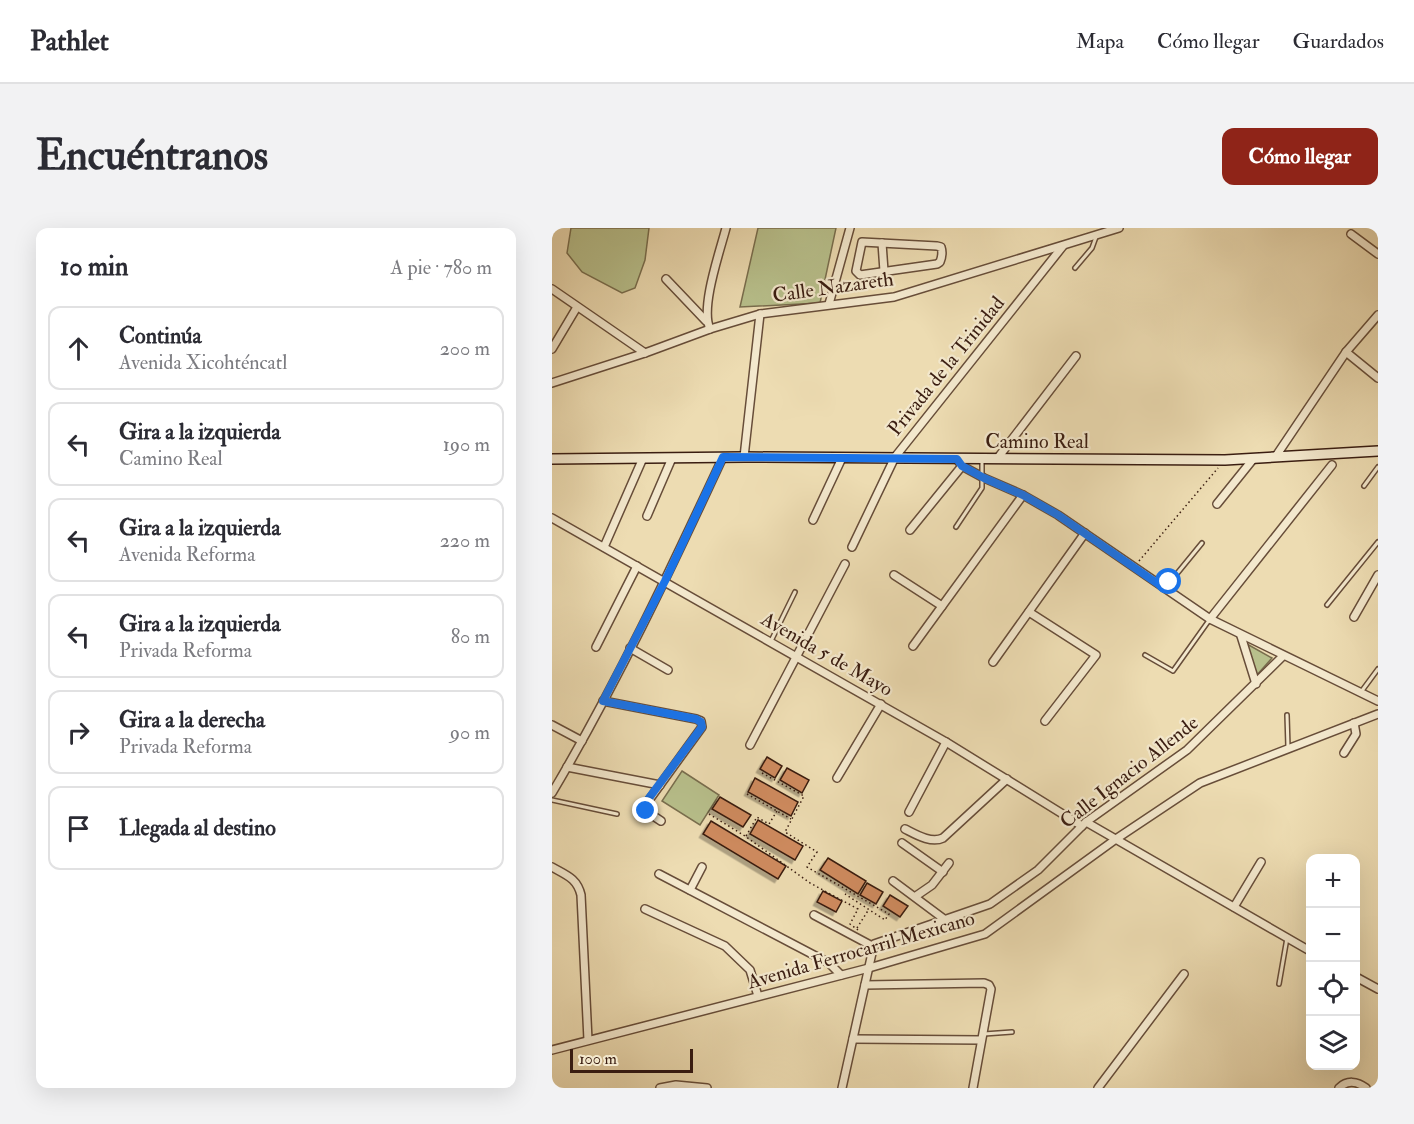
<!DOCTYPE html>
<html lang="es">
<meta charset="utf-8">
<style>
:root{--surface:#fff;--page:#f2f2f3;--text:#2b2b33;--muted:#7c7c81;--line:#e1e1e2;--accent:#8f2418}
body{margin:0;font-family:"IM FELL Double Pica",serif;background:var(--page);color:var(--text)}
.controls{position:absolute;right:18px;bottom:18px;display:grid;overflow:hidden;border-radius:12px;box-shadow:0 6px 24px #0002}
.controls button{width:54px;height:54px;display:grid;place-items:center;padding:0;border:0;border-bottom:2px solid var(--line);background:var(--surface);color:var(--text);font:30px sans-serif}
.scale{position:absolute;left:18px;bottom:15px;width:123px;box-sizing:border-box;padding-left:6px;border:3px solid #3a1d11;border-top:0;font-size:16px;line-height:21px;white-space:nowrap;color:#3a1d11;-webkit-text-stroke:4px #f3e8cd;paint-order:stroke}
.stop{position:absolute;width:18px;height:18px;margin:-14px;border:4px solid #1a73e8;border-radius:50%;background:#fff}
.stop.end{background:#1a73e8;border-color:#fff;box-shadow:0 2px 6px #0008}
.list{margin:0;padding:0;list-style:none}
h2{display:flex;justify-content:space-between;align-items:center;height:78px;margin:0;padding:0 24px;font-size:26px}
h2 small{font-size:20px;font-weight:400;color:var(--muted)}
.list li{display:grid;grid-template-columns:39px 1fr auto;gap:18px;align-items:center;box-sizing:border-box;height:84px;margin:0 12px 12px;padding:0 12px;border:2px solid var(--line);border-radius:12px}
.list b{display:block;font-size:22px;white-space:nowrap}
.list p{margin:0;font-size:20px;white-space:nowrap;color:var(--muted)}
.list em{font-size:20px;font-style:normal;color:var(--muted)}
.icon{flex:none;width:33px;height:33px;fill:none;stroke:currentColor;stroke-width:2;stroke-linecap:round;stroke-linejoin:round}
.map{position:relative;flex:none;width:826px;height:860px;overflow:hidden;border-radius:12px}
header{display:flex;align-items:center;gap:36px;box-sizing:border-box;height:84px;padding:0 30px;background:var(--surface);border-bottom:2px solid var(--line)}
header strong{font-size:28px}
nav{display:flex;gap:33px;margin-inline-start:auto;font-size:21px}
.intro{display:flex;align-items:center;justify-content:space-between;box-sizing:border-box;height:144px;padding:0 36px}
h1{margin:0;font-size:42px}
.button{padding:15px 27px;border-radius:12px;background:var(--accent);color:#fff;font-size:21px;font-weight:700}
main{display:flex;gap:36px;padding:0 36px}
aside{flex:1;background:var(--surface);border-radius:12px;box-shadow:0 6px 24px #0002}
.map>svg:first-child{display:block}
.green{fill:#b8c08c;stroke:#796e4e;stroke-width:1.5}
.building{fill:#cf8b5e;stroke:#3a1d11;stroke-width:1.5;filter:url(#shadow)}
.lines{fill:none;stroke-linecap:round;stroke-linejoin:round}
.service-casing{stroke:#674d39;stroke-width:6}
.minor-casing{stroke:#674d39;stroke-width:10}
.secondary-casing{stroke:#3a1d11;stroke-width:12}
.path{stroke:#3a1d11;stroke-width:1.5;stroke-dasharray:1.5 3;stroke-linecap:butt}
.service{stroke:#f3e8cd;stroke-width:3}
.minor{stroke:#f3e8cd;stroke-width:7}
.secondary{stroke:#f3e8cd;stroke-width:9}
.route{stroke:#1a73e8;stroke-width:8}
.labels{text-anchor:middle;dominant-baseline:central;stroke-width:4.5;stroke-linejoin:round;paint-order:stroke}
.street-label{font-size:20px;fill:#3a1d11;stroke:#f3e8cd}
</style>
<header>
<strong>Pathlet</strong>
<nav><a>Mapa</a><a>Cómo llegar</a><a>Guardados</a></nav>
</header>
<div class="intro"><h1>Encuéntranos</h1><a class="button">Cómo llegar</a></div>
<main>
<aside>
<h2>10 min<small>A pie · 780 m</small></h2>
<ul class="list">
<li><svg class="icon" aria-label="ahead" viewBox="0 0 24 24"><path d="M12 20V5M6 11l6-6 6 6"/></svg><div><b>Continúa</b><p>Avenida Xicohténcatl</p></div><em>200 m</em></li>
<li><svg class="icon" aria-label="left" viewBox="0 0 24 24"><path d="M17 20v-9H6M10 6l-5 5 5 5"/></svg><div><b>Gira a la izquierda</b><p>Camino Real</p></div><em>190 m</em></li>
<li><svg class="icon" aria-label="left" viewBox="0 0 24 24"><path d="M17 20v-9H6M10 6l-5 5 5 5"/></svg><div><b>Gira a la izquierda</b><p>Avenida Reforma</p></div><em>220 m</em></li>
<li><svg class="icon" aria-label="left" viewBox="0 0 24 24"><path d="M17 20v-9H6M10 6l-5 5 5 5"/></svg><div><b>Gira a la izquierda</b><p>Privada Reforma</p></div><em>80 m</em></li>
<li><svg class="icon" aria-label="right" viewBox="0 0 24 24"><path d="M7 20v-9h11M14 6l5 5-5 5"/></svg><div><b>Gira a la derecha</b><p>Privada Reforma</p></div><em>90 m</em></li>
<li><svg class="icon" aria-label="arrive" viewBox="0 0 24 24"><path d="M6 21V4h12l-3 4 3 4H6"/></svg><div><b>Llegada al destino</b></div></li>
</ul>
</aside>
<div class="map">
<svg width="826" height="860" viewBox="0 0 826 860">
<defs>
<filter id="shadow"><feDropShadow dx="-3.5" dy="3.5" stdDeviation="0" flood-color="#0004"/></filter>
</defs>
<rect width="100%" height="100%" fill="#eddcb2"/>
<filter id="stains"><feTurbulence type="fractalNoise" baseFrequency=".00333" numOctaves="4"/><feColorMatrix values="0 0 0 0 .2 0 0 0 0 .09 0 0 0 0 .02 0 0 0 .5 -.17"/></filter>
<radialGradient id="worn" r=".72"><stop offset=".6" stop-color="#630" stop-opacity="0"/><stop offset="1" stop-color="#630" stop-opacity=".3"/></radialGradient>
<g class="green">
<path d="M19,0H97L93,32L83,60L70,65L30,44L15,25Z"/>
<path d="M206,0H284L268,75L188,79Z"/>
<path d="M695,416L720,430L704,448Z"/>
<path d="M130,543L167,567L148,597L110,573Z"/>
</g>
<g class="building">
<path d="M215,529L230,538L223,550L208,541Z"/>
<path d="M235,540L257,552L250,565L228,552Z"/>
<path d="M203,550L246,574L239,588L196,564Z"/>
<path d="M168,569L199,587L191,599L160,581Z"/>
<path d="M206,592L251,618L243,632L198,606Z"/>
<path d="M159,593L234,638L226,651L151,606Z"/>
<path d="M276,630L314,653L306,666L268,642Z"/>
<path d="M315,655L331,664L324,676L308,667Z"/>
<path d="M271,663L290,673L284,684L265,674Z"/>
<path d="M338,667L356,678L348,689L331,678Z"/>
</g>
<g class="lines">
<defs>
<g id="service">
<path d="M523,40L540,20L544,9"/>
<path d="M812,258L826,239"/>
<path d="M404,299L430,260V233"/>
<path d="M614,359L650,315"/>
<path d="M775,377L826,314"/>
<path d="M219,413L243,364"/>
<path d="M593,427L621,443L658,391"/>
<path d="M809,464L826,441"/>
<path d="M735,487L736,519"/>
<path d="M0,572L65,586"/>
<path d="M727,756L735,710"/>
<path d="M432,806L460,804"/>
</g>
<g id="minor">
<path d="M799,6L826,26"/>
<path d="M310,14L385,18L389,19C391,25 390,29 388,34L385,36L308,47L304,43Z"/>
<path d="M330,15L332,43"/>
<path d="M114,51L154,93"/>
<path d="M0,61L93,125"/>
<path d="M277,76L298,0"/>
<path d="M158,101C148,80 168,23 174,0"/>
<path d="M0,121L25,79"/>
<path d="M794,124L826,150"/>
<path d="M0,155L93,125L158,101L208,86L342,69L567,0"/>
<path d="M724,228L794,124L826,87"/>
<path d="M192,229L208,86"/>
<path d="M405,231L410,238L432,250L471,267L506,287L658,391L826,473"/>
<path d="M445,231L524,128"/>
<path d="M665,276L702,230"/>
<path d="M95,288L120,230"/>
<path d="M0,290L394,514L530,598"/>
<path d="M261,292L290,230"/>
<path d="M358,302L410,238"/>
<path d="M52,319L91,230"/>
<path d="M300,319L343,229L511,18"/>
<path d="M342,347L390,378"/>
<path d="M477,384L544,427L493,493"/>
<path d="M802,389L826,347"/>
<path d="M658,391L780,237"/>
<path d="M689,408L704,456"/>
<path d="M361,418L471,267"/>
<path d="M44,419L85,338"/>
<path d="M78,420L116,442"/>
<path d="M441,434L533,305"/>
<path d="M51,473L144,491L149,493L150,499L92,579L94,583L109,593"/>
<path d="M0,497L30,513"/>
<path d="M198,517L293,336"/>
<path d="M792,525L804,506L802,495"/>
<path d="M15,539L108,557"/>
<path d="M285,550L329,476"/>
<path d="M0,565C64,457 118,343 171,229"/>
<path d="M357,584L394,514"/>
<path d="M534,594L758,723"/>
<path d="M353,601C363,606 379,616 391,610L455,551"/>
<path d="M350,615L391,644"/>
<path d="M0,639C14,647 25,650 29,667L36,812"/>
<path d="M107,646L277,735L289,747"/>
<path d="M341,653L392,691"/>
<path d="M138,662L150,639"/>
<path d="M364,668L380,657L397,635"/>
<path d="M682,679L709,634"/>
<path d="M93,681L173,718L198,742L206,768"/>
<path d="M262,687L322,719"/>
<path d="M804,749L826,761"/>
<path d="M313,757L432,755L437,757L439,761L421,860"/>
<path d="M301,811L429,812"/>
<path d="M0,822L317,740L433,706L564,611L648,555L826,486"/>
<path d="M108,860L124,857L155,860"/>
<path d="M290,860L322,716L438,676L486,642L534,594L635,522L731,428"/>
<path d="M546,860L632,746"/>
<path d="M787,860C795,852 805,853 814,860"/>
</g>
<path id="secondary" d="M0,231L192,229L673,232L826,223"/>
</defs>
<use href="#service" class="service-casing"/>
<use href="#minor" class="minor-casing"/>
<use href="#secondary" class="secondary-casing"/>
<g class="path">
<path d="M587,333L666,240"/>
<path d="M210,545L252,568L233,604L265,624L255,639L337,686L333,692L293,666"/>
<path d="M195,566L239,591"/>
<path d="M157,586L193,608L258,655L306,681L298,696L306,702"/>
<path d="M194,608L205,589L217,596L225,583"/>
<path d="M305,700L317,681"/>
</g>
<use href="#service" class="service"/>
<use href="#minor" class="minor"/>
<use href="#secondary" class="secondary"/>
</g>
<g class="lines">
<path class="route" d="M94,583L92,579L94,574L150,499L149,494L144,491L51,473L113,353L171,229L405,231L410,238L432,250L471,267L506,287L612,360L617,354"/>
</g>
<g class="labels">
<g class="street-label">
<text transform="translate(281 59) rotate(-8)">Calle Nazareth</text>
<text transform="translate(394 138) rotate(-51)">Privada de la Trinidad</text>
<text x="485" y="213">Camino Real</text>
<text transform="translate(275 426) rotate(30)">Avenida 5 de Mayo</text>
<text transform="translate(577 544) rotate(-38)">Calle Ignacio Allende</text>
<text transform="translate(309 722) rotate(-16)">Avenida Ferrocarril Mexicano</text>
</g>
</g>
<rect width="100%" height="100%" filter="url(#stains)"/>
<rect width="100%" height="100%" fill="url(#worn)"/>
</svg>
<div class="controls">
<button>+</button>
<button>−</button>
<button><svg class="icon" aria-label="locate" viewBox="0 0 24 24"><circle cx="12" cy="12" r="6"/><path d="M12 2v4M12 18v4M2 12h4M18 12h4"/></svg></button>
<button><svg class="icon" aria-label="layers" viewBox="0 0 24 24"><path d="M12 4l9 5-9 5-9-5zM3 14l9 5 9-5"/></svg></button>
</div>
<div class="scale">100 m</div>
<div class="stop" style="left:617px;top:354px"></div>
<div class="stop end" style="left:94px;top:583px"></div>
</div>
</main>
